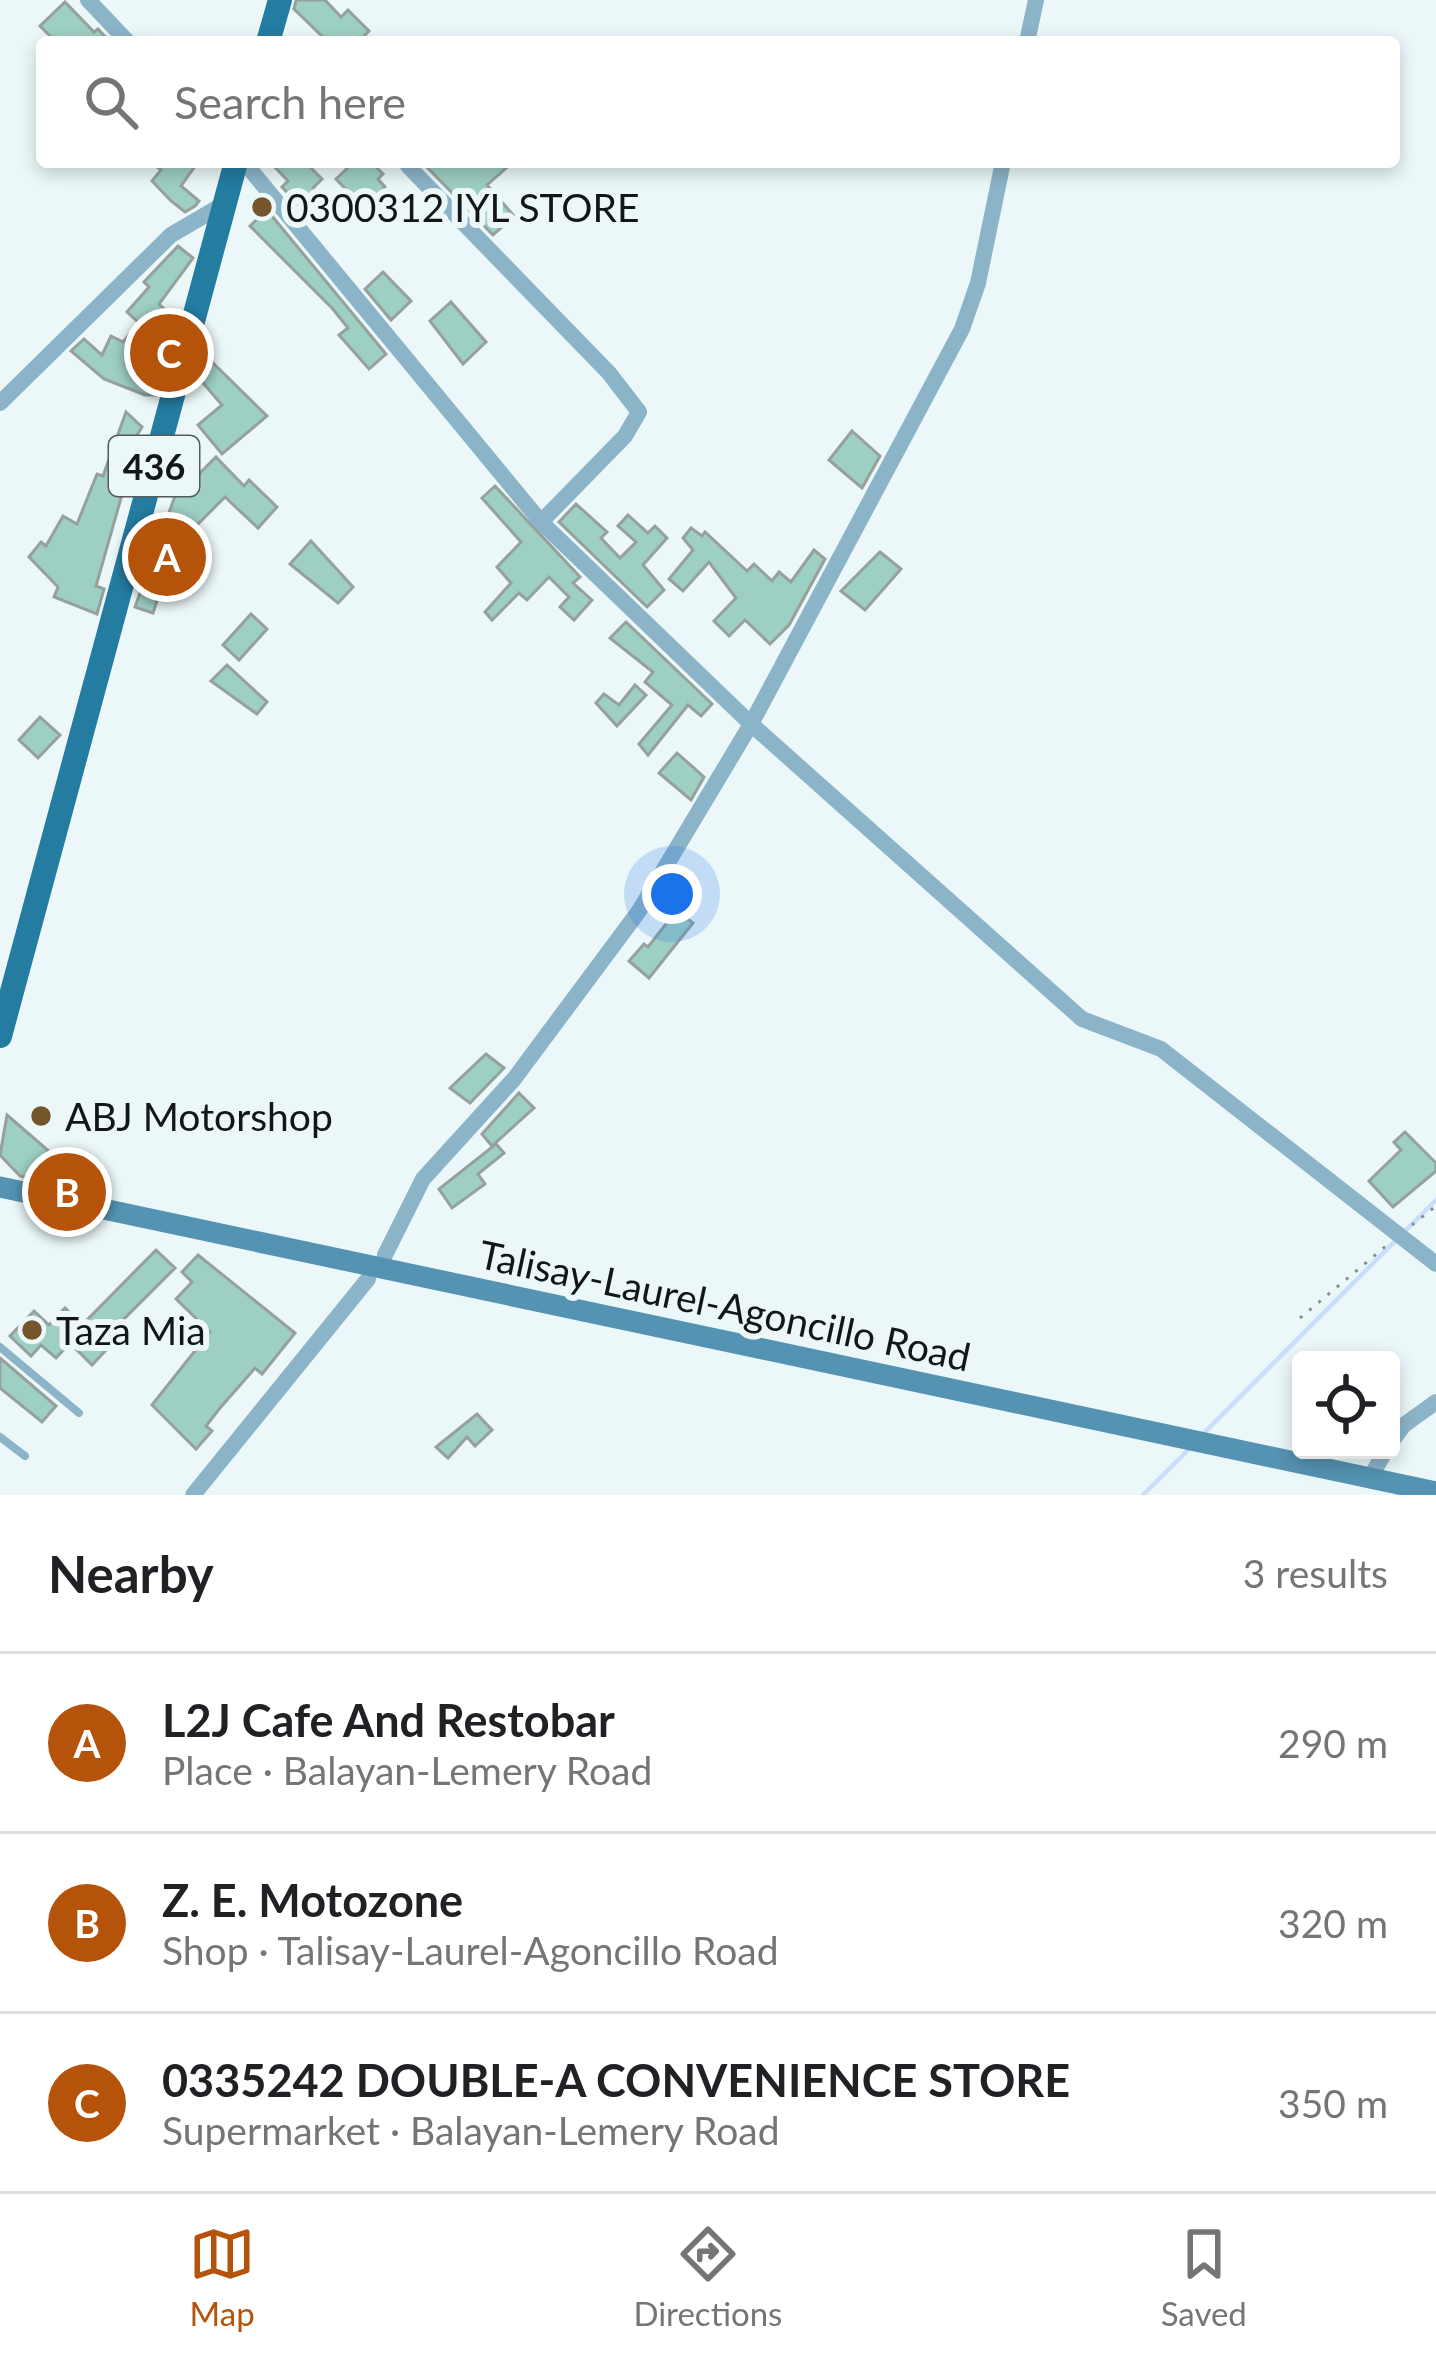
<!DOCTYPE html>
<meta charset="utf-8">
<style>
:root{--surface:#fff;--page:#f2f2f2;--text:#202124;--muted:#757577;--line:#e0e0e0;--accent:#b45309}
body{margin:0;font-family:Lato,sans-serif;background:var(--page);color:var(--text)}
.controls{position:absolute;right:36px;bottom:36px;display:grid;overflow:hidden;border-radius:12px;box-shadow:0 6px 18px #0003}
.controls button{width:108px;height:108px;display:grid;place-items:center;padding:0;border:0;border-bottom:3px solid var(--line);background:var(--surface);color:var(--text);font:60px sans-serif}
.you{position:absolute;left:672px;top:894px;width:42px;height:42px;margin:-30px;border:9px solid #fff;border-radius:50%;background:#1a73e8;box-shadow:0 0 0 18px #1a73e833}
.badge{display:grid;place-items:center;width:78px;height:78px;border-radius:50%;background:var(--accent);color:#fff;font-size:39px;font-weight:700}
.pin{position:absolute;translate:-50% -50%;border:6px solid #fff;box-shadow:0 3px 12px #0006}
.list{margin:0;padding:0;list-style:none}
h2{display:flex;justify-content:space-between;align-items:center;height:156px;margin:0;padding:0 48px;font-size:51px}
h2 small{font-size:39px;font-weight:400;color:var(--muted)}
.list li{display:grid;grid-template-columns:78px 1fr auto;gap:36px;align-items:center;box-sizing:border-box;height:180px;padding:0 48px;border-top:3px solid var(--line)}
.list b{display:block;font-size:45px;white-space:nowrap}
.list p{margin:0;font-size:39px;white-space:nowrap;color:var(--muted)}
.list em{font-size:39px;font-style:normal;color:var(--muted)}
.icon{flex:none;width:66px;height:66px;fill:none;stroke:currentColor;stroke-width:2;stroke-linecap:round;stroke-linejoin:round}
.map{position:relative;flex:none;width:1436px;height:1495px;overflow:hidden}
.search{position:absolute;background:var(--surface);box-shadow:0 6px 18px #0003;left:36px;right:36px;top:36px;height:132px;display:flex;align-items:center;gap:30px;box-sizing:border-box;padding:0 42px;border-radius:12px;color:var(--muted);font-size:45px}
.sheet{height:696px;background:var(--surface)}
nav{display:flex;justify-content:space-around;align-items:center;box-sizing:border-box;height:168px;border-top:3px solid var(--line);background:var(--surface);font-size:33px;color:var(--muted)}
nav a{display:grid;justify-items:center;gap:6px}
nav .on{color:var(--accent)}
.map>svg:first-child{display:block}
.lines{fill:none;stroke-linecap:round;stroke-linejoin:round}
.stream{stroke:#caddf9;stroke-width:4.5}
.building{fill:#9dcfc3;stroke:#96a19e;stroke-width:3}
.path{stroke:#878f8f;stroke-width:3;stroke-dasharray:3 9;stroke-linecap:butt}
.service{stroke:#8cb4c8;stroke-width:8}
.minor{stroke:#8cb4c8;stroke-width:16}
.secondary{stroke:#5593b2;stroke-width:21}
.primary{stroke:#247ca1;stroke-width:24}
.poi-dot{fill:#75552b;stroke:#ebf7f8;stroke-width:4.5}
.labels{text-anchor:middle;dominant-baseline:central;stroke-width:12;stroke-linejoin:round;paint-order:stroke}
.shield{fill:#ebf7f8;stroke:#535a5a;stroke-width:3}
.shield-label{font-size:36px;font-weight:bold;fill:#121616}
.poi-label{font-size:39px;fill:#121616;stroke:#ebf7f8;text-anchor:start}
.street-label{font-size:39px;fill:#121616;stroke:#ebf7f8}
</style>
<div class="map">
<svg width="1436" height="1495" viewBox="0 0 1436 1495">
<rect width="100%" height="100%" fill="#ebf7f8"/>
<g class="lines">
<g class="stream">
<path d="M1203,1434L1436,1200"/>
<path d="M1143,1495L1191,1447"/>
</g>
</g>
<g class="building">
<path d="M296,0H325L341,17L348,10L369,31L358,42H328L294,9Z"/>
<path d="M65,2L94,32L98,29L110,42H56L40,26Z"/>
<path d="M151,162H198L181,186L199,201L195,206L185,212L171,201L152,181L161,170Z"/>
<path d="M270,162H305L322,179L313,188L322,197L306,213L282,187L288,181Z"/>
<path d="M354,162H371L383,174L378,179L385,187L373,200L365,192L356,200L336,179Z"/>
<path d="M422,162H513L487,185L514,216L493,235Z"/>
<path d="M267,210L386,354L369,369L339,335L348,328L332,308L250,226Z"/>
<path d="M178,246L193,258L159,304L174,318L166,347L149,332L129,356L157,367L154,372L161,375L156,395H145L104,379L71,351L84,339L102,355L111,336L123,342L139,323L127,312L149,287L144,282Z"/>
<path d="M383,272L411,301L391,320L365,289Z"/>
<path d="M451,302L486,342L463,364L430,321Z"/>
<path d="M212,362L267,416L222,454L198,425L222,405L198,377Z"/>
<path d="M126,412L142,427L121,460L128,462L121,483L125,484L96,586L104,589L97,614L54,597L58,587L29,557L41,542L46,546L63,516L77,524L97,474L103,476Z"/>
<path d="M852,431L880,456L862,488L829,460Z"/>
<path d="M216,457L244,486L249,480L277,507L258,528L225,497L193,529L173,575L166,573L153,613L135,607L175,496L166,488L185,469L195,478Z"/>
<path d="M495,486L580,577L573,583L592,600L574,620L560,607L569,597L549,577L527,600L519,593L492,620L485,612L511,583L497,567L521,542L482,498Z"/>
<path d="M576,504L607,532L601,538L620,558L636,542L618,526L628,515L648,533L655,526L667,538L643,565L664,590L647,607L559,522Z"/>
<path d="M691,528L702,536L705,532L747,571L754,564L772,581L779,572L791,582L814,550L825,559L789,625L770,644L745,620L729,636L714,621L736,598L709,562L683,591L669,579L693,550L683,538Z"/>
<path d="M311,541L353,587L338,603L290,564Z"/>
<path d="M880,552L901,569L865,610L841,591Z"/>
<path d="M251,614L267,629L239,660L223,645Z"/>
<path d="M626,622L712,704L701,716L688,705L648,755L639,744L672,705L645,682L653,672L610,638Z"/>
<path d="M227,665L267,702L257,714L211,681Z"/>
<path d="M635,685L646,695L617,726L596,703L604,694L619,705Z"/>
<path d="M40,717L60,735L38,758L19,740Z"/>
<path d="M677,753L704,777L691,800L659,773Z"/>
<path d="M677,910L693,923L649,978L629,961L644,944L648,947Z"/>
<path d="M486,1054L504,1068L470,1103L450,1088Z"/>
<path d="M519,1093L534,1108L492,1146L482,1134Z"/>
<path d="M7,1115L44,1147L94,1192L20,1176L0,1155Z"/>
<path d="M1405,1132L1436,1163V1171L1393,1207L1369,1181L1401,1150L1394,1142Z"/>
<path d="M496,1144L504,1153L478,1174L485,1184L452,1208L439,1189Z"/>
<path d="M156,1250L175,1268L100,1343L107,1349L92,1365L70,1343L56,1358L41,1345L31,1356L10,1336L34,1311L49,1325L65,1308L82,1325Z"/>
<path d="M198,1255L295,1333L262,1374L255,1368L220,1408L206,1426L212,1431L196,1449L152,1405L210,1332L176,1299L192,1282L182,1272Z"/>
<path d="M0,1358L56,1406L42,1422L0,1388Z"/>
<path d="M477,1414L492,1430L475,1446L467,1437L448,1458L436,1447Z"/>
</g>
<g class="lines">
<g class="path">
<path d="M1412,1225L1436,1206"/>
<path d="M1300,1318L1386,1246"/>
</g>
<g class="service">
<path d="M0,1347L79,1413"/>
<path d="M0,1437L25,1456"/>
</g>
<g class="minor">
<path d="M88,0L128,42"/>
<path d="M1027,42L1036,0"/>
<path d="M244,162L541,522L751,724L1082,1019L1161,1049L1436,1264"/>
<path d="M408,166L609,373L639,412L625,436L541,522"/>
<path d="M0,403L171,235L224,204"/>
<path d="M385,1255L423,1179L514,1079L639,911L751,724L962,329L978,283L1003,162"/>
<path d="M1391,1442L1404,1425L1436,1402"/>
<path d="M1370,1478L1386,1450"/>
<path d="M193,1495L368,1279"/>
</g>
<path class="secondary" d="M0,1187L1436,1492"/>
<g class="primary">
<path d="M268,42L280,0"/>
<path d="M0,1036L236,162"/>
</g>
</g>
<g class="poi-dot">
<circle cx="262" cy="207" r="12"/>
<circle cx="41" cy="1116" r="12"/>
<circle cx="32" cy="1330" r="12"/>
</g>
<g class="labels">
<rect class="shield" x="109" y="436" width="90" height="60" rx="9"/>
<g class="shield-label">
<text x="154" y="466">436</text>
</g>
<g class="poi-label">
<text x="286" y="207">0300312 IYL STORE</text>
<text x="65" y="1116">ABJ Motorshop</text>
<text x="56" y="1330">Taza Mia</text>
</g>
<g class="street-label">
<text transform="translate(725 1305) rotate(12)">Talisay-Laurel-Agoncillo Road</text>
</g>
</g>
</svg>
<div class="controls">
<button><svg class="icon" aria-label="locate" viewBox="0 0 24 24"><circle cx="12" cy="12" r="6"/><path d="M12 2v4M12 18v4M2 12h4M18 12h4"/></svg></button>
</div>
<div class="you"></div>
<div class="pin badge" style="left:167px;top:557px">A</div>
<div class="pin badge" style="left:67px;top:1192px">B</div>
<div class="pin badge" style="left:169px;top:353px">C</div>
<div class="search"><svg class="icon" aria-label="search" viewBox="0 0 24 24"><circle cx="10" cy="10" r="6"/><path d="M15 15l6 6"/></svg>Search here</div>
</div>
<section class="sheet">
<h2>Nearby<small>3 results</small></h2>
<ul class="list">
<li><span class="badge">A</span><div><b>L2J Cafe And Restobar</b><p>Place · Balayan-Lemery Road</p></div><em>290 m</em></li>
<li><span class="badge">B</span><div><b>Z. E. Motozone</b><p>Shop · Talisay-Laurel-Agoncillo Road</p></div><em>320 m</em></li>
<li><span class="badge">C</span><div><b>0335242 DOUBLE-A CONVENIENCE STORE</b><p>Supermarket · Balayan-Lemery Road</p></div><em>350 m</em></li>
</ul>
</section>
<nav>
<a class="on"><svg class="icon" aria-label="map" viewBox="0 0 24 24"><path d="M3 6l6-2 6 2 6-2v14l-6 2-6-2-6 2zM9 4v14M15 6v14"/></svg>Map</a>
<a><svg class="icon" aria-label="directions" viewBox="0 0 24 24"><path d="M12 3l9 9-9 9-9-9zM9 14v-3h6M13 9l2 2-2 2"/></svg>Directions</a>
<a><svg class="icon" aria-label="saved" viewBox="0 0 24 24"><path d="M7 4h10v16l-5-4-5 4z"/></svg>Saved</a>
</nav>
